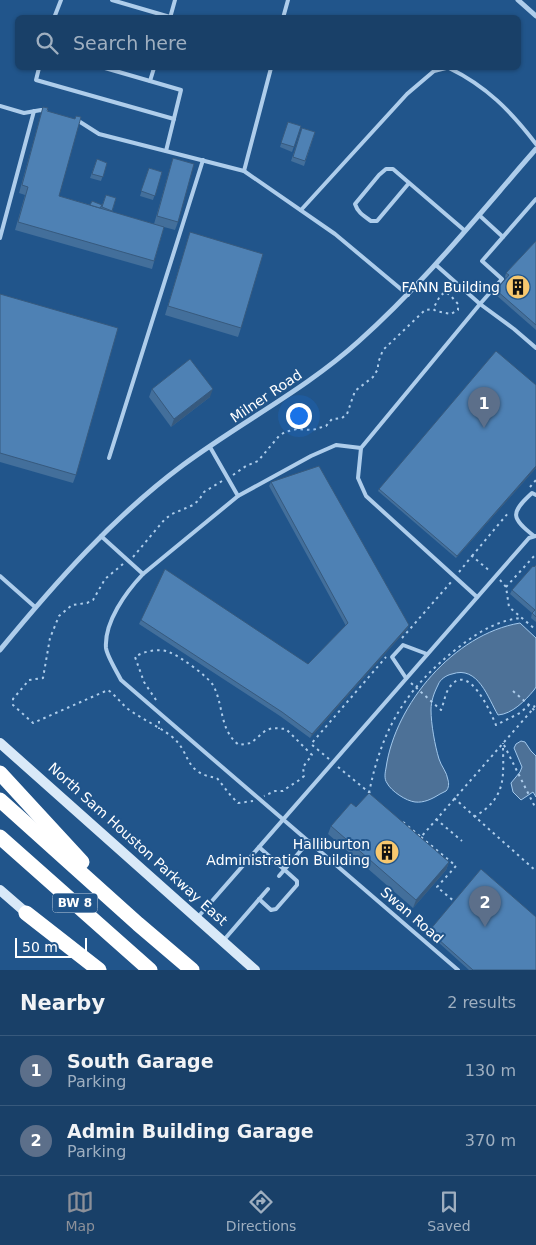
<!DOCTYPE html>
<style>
:root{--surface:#194068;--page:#22476e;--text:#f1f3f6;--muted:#9fafc0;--line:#37597c;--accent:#8c9099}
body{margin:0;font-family:"DejaVu Sans",sans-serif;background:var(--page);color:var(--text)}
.scale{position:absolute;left:15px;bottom:12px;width:72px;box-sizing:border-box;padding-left:5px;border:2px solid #fff;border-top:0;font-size:14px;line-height:18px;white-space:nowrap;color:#fff;-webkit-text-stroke:4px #21558b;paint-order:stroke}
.you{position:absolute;left:298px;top:415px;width:18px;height:18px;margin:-12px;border:4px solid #fff;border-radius:50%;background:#1a73e8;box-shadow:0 0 0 8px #1a73e833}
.badge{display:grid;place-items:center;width:32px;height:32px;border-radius:50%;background:var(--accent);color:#fff;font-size:16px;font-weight:700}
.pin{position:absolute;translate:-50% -41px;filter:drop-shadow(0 1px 2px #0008)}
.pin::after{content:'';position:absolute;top:26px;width:18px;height:15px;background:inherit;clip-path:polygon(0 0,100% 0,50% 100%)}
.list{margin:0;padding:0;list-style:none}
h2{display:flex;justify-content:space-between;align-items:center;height:65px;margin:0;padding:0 20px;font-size:21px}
h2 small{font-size:16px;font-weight:400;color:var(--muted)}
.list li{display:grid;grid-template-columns:32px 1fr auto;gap:15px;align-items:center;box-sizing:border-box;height:70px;padding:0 20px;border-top:1px solid var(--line)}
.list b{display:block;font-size:19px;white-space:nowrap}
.list p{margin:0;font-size:16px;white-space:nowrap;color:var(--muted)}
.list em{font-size:16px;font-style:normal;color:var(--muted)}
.icon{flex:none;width:28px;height:28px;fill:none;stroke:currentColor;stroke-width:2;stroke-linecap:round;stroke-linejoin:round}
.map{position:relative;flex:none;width:536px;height:970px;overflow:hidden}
.search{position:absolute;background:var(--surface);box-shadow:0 1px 4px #0004;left:15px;right:15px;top:15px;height:55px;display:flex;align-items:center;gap:12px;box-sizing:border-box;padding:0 18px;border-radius:8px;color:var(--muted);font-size:19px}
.sheet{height:205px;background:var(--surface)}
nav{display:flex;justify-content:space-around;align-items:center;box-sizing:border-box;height:70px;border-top:1px solid var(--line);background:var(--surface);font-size:14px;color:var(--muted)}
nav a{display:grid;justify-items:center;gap:2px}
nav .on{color:var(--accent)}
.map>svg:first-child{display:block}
.water{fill:#4d7197;stroke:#a2c8ec}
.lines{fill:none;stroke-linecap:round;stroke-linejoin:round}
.path{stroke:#aecdeb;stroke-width:2;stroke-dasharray:2.5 4;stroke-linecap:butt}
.lane{stroke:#aecdeb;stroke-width:4}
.street{stroke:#aecdeb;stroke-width:5}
.secondary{stroke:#d9e9f8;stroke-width:10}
.highway{stroke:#fff;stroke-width:15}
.wall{fill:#436f9b}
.shaded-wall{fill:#375a7e}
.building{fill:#4e81b4;stroke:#375a7e}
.labels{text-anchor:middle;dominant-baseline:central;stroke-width:4;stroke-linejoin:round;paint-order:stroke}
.shield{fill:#21558b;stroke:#bcccdc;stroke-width:1}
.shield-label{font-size:12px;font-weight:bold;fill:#fff}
.poi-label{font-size:14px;fill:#fff;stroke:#21558b;text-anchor:end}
.street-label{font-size:14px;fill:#fff;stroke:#21558b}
</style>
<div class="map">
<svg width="536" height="970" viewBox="0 0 536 970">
<rect width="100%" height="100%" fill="#21558b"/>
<g class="water">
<path d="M520,623L536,638V687L534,690C525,701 512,714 498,715C488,698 478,665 452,674C447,675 440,679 438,685C434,693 431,701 431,710C431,724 435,746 439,759C441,766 447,772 448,780C449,783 449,788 446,791C444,792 442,793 440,794C432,799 424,803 415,802C406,801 391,791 387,783C384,779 385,773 386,768C395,704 454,634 520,623Z"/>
<path d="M521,741L525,742L531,751L536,756V797L533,792L521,800L513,792L511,783L520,772L522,767L514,748L516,744Z"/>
</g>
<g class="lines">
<g class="path">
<path d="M233,475L246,466L258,461L279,436L285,432L297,429L312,430L326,426L332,419L342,418L347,414L355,391L373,377L378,369V363L383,350L425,310L433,309L436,311L451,314L458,310V304L450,295L445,292L440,296L433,309"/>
<path d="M530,487L536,480"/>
<path d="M472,556L509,512"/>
<path d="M133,557L165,519L172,514L193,505L199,500L204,492L222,481"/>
<path d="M123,564L105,579L93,600L87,603L72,605L59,616L50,638L43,678L29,680L13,699V705L33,723L108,690C116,696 121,703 128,709C142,719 158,726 171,736C192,752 182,773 217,778L231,796L238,803L253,801"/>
<path d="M459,572L472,556L491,572"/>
<path d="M500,580L506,587L509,607L536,630"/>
<path d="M506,587L536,554"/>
<path d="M402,638L452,581"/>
<path d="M411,683L441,710C444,703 445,694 449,688C468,660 490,711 496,725L520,713L529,705L536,712"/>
<path d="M513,691L529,705"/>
<path d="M156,700L144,682L135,657C144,651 159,648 169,652C181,657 206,675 213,685C224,705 219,730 239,745L251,743L266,730L273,728L286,729L312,755L303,767L304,776C298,782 290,785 283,791H275L264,796"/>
<path d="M159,721V729"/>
<path d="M504,745L536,809"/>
<path d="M329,759L311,744L386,657"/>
<path d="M338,767L371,794"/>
<path d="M369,793C382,728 406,688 459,647C477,633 496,621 520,618"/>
<path d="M454,798L536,871"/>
<path d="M474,817C508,797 503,776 503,743"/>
<path d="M436,819L462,841"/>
<path d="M403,822L421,837L533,709L536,703"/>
<path d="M421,837L456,866L437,887L455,902"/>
</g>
<g class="lane">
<path d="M112,0L170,17"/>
<path d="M54,18L61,0"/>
<path d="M170,18L175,0"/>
<path d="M283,18L288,0"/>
<path d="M39,68L36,80L174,119"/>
<path d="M105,68L181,90L166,151"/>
<path d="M449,68C486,86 511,111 536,144"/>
<path d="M150,81L154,68"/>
<path d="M0,106L24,113L41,110L46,111"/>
<path d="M77,120L99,134L244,171L335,234L408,295"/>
<path d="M244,171L271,68"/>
<path d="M409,183L377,221H371C364,216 358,213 355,204L379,175L386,169H393L464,230"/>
<path d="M301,210L407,94L434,71L446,68"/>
<path d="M479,215L503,237"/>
<path d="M0,238L34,111"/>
<path d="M436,265L480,304L502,279L482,261L536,199"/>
<path d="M210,447L238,496"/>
<path d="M109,458L203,160"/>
<path d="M101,536L143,574C126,592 104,622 106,648C107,656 117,672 121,680L458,970"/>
<path d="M534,536C511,518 510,513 532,493L536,495"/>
<path d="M143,574L238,496L311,456L336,445L361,448"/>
<path d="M0,576L35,607"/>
<path d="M477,597L366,496L358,478L361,448L480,304L514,329L536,348"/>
<path d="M406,678L392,657L403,645L427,654"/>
<path d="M259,847L297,881V885L276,909L271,910L259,899"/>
<path d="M279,876L309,841"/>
<path d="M198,917L529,538L536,536"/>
<path d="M223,941L268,889"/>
</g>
<g class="street">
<path d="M518,0L536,16"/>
<path d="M0,650C55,583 113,517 183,465C241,422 306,389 359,341C424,283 479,214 536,149"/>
</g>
<g class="secondary">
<path d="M0,743L255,970"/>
<path d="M0,890L30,916"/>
</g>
<g class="highway">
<path d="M0,773L82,862"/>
<path d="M0,800L138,924L192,970"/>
<path d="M0,837L150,970"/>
<path d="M26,913L99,970"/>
</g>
</g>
<g class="wall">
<path d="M43,107L47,111L59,196L101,208L106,195L116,198L112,212L154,224L173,158L178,222L175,230L164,227L152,269L15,230L25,195L19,193Z"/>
<path d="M288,122L301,126L292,152L280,147Z"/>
<path d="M302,128L315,132L304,166L291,161Z"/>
<path d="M97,159L107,163L101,181L90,178Z"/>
<path d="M149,168L162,172L153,200L140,196Z"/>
<path d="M190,232L241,328L238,337L165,315Z"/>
<path d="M536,241V330L495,294L496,290L506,278L505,277L506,273Z"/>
<path d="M0,294L76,475L73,483L0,462Z"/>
<path d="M536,385V468L456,558L378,491L379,489Z"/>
<path d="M152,389L210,397L171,427L149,397Z"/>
<path d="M271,482L409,625L407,629L310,738L280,716L139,624L141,620L308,664L346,626L269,486Z"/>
<path d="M536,565V622L531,618L532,613L510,594L512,590Z"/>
<path d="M356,807L449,862L446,870L413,908L328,834L331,826Z"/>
<path d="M429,931L536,970H469L428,933Z"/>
</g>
<g class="shaded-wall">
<path d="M213,389L210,397L171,427L174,419Z"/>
<path d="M536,466V468L456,558L457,556Z"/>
<path d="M409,625L407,629L310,738L312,734Z"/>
<path d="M449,862L446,870L413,908L416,900Z"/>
</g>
<g class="building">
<path d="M43,107L48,108L47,111L75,119L76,116L81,117L59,196L164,227L154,261L18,222L28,187L22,185Z"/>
<path d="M288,122L301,126L294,147L281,143Z"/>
<path d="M302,128L315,132L305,161L293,157Z"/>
<path d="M173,158L194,164L178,222L157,216Z"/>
<path d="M97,159L107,163L103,177L92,174Z"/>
<path d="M149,168L162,172L155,196L141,191Z"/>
<path d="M106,195L116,198L112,211L102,207Z"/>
<path d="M92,201L102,205L100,208L90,205Z"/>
<path d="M190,232L263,254L241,328L168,306Z"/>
<path d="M536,241V325L496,290L509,275L506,273Z"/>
<path d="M0,294L118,328L76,475L0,453Z"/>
<path d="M496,351L536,385V466L457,556L379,489Z"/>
<path d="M190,359L213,389L174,419L152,389Z"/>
<path d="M319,466L409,625L312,734L282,712L141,620L165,569L308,664L348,623L271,482Z"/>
<path d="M536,565V617L532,613L535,610L512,590L533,566L534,567Z"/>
<path d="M369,793L449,862L416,900L331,826L351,803L356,807Z"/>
<path d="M481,869L536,917V970H473L429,931Z"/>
</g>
<defs>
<symbol id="building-disc" viewBox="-11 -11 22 22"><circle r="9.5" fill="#f7c86f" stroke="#21558b"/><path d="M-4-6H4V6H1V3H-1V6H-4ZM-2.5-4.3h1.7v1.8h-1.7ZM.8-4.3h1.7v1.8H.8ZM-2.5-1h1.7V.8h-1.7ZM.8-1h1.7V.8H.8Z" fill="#111"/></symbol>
</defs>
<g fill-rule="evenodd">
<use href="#building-disc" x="504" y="273" width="28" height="28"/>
<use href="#building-disc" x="373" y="838" width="28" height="28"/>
</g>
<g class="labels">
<rect class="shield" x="52.5" y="893.5" width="45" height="19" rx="4"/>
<g class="shield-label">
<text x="75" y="903">BW 8</text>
</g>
<g class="poi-label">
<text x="500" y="287">FANN Building</text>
<text x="370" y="844">Halliburton<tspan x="370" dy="16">Administration Building</tspan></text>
</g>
<g class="street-label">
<text transform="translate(266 396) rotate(-34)">Milner Road</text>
<text transform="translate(138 844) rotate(42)">North Sam Houston Parkway East</text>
<text transform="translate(412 915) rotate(41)">Swan Road</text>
</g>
</g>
</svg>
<div class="scale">50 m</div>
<div class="you"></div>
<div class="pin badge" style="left:484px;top:428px;background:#5c6f8a">1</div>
<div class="pin badge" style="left:485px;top:927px;background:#5c6f8a">2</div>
<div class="search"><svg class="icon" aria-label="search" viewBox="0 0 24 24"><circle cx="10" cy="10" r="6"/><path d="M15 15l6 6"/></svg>Search here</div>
</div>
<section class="sheet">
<h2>Nearby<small>2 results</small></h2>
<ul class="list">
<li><span class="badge" style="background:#5c6f8a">1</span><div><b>South Garage</b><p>Parking</p></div><em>130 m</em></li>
<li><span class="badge" style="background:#5c6f8a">2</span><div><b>Admin Building Garage</b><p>Parking</p></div><em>370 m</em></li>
</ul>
</section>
<nav>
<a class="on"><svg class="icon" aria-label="map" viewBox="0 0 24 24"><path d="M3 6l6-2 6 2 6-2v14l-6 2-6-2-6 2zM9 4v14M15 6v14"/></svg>Map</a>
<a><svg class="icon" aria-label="directions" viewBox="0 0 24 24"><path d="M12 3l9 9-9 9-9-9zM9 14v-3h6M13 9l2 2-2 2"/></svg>Directions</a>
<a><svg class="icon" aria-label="saved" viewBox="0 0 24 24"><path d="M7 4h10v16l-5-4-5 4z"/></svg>Saved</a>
</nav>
